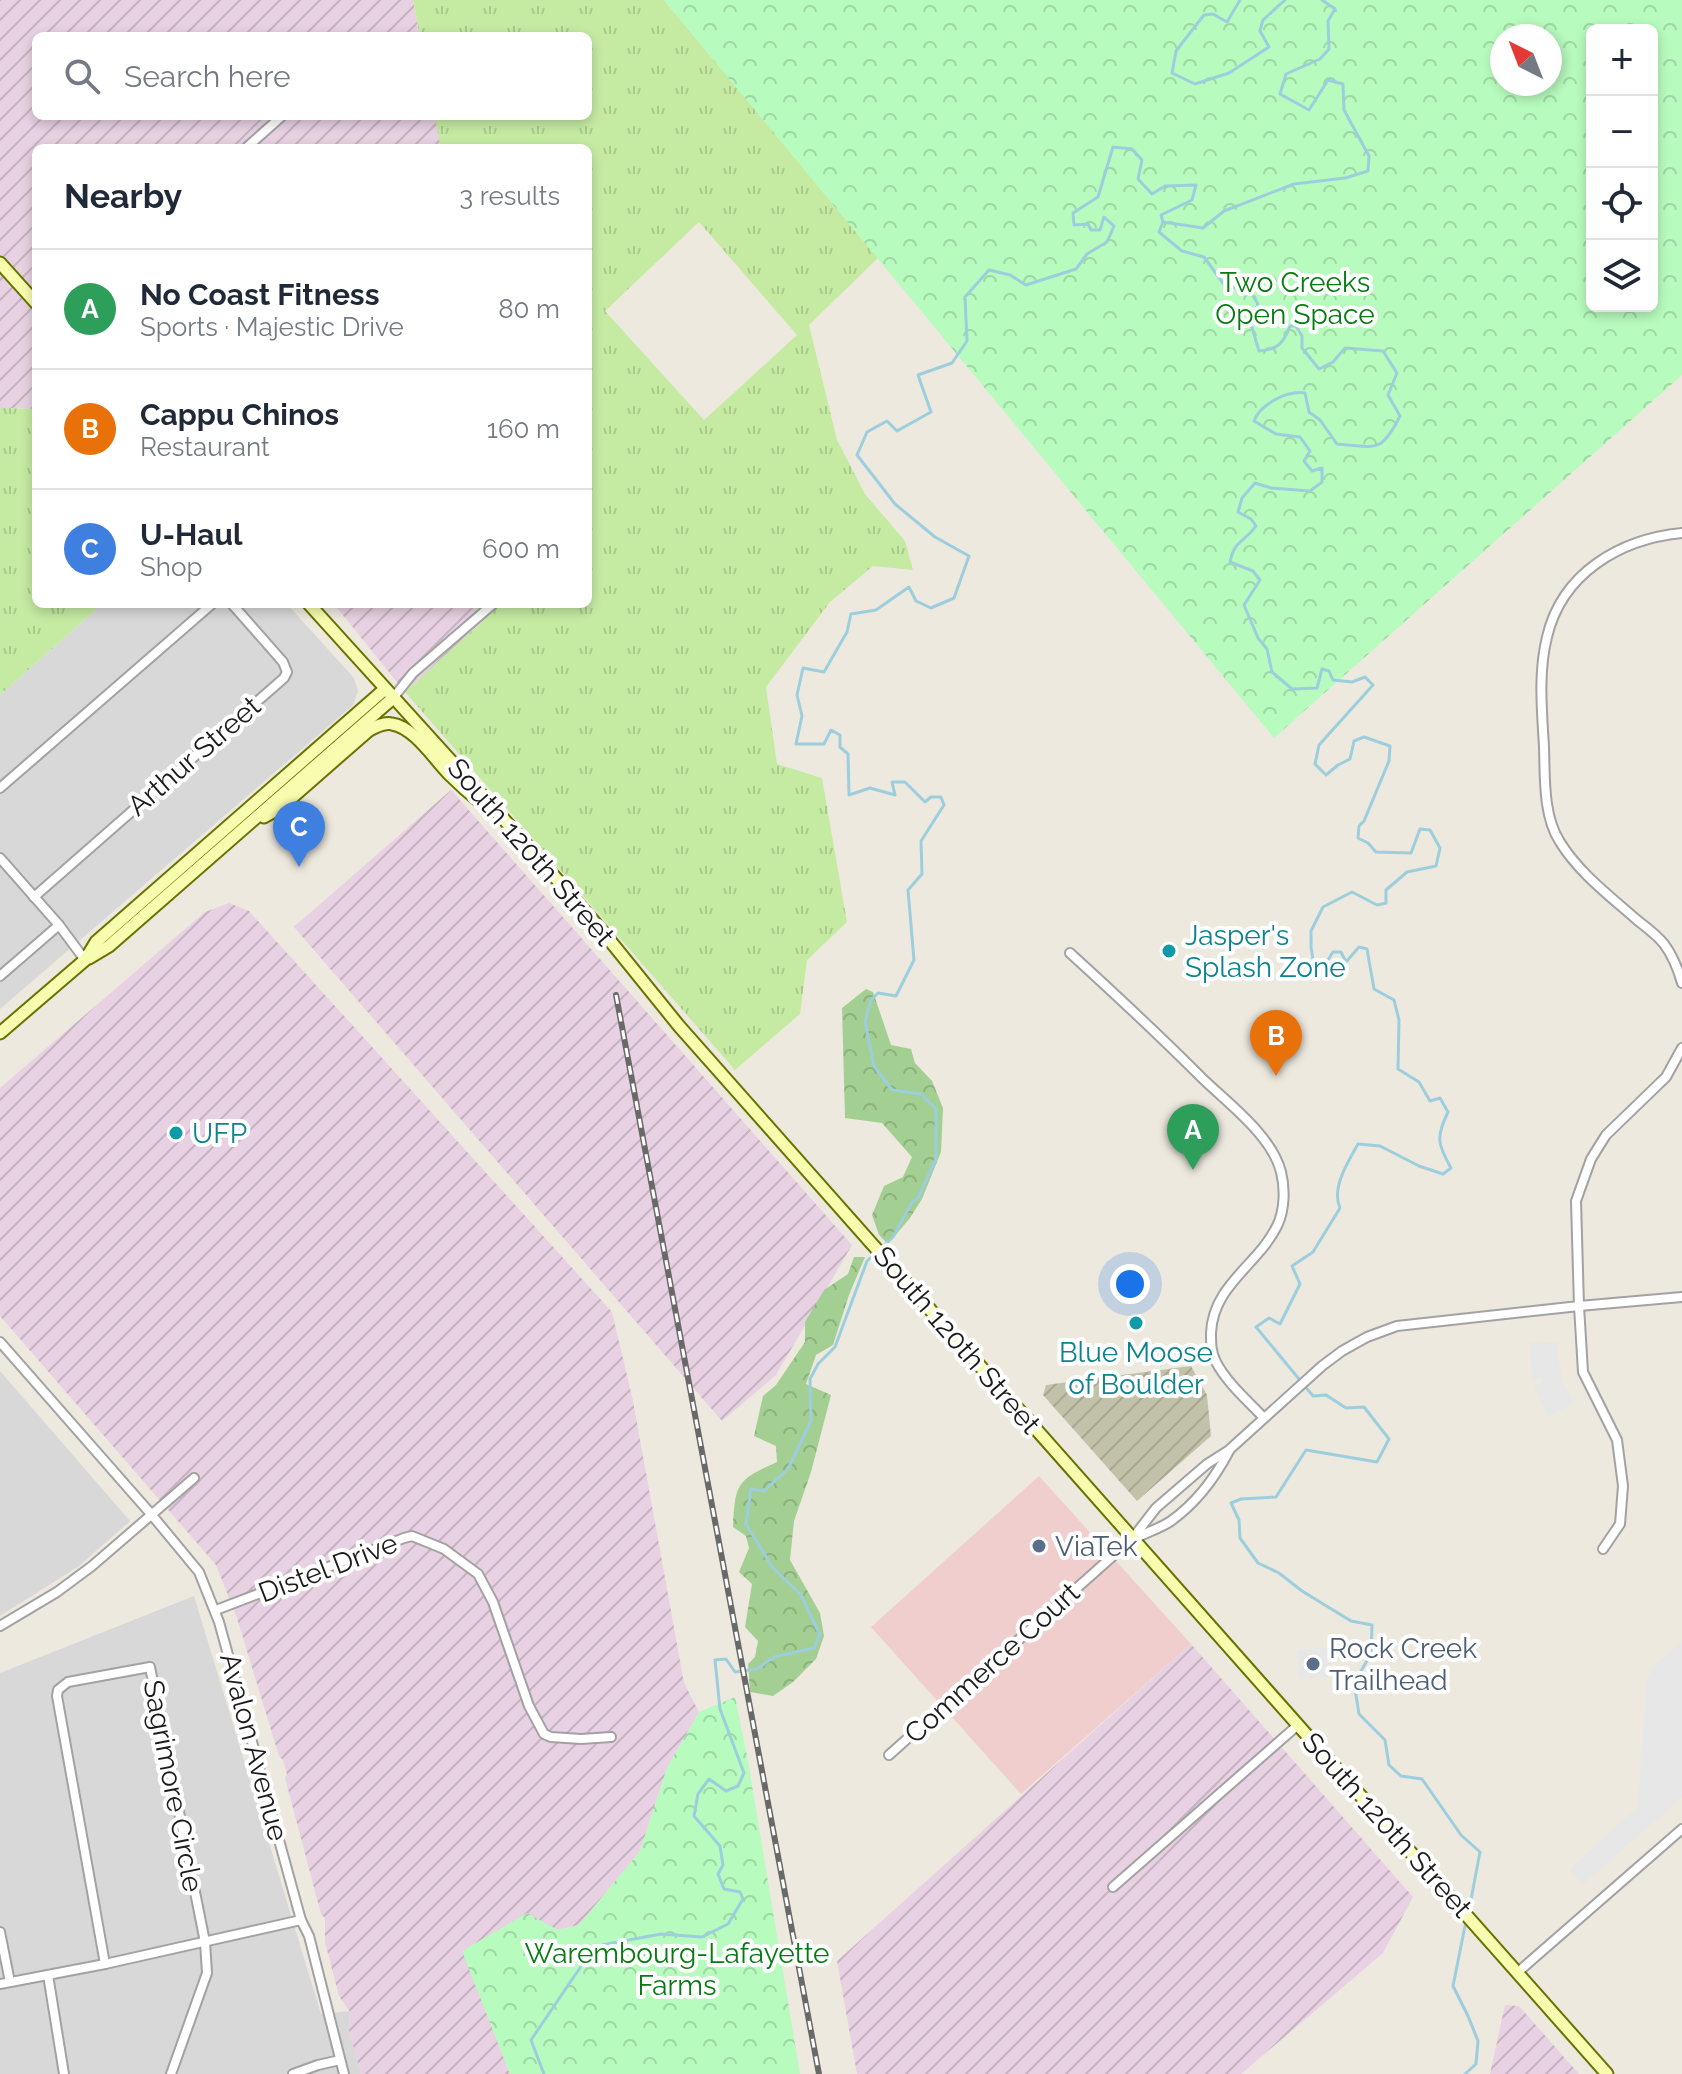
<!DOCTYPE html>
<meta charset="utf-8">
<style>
:root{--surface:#fff;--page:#f2f2f3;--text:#1f2937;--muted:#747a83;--line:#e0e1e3;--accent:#c50100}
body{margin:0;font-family:Raleway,sans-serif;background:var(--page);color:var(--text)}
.controls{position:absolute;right:24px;top:24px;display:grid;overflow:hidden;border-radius:12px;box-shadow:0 4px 12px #0003}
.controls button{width:72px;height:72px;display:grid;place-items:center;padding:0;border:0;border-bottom:2px solid var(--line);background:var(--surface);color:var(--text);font:40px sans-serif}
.compass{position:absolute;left:1490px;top:24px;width:72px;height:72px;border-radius:50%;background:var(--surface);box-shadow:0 4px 12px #0003;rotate:318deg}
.you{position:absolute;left:1130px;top:1284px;width:28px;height:28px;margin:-20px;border:6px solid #fff;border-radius:50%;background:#1a73e8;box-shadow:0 0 0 12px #1a73e833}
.badge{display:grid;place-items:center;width:52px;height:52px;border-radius:50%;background:var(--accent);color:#fff;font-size:26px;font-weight:700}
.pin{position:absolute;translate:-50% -66px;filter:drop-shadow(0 2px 4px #0008)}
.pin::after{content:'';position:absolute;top:42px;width:28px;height:24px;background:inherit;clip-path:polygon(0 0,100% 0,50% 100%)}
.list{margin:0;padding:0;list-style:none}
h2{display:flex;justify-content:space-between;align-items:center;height:104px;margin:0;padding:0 32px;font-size:34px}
h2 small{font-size:26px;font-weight:400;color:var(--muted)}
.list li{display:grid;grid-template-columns:52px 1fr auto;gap:24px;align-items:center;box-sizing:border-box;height:120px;padding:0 32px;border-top:2px solid var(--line)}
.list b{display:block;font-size:30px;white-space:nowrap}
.list p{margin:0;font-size:26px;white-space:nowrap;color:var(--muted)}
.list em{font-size:26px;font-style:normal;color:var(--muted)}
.icon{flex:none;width:44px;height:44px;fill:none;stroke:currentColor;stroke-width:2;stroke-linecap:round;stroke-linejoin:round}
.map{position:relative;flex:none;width:1682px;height:2074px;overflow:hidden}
.search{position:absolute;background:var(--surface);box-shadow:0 4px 12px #0003;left:32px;top:32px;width:560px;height:88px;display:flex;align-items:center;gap:20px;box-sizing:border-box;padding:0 28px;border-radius:12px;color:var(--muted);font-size:30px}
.panel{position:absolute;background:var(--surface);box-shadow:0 4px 12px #0003;left:32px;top:144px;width:560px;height:464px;border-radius:12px}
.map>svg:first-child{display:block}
.residential{fill:#d9d8d8}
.commercial{fill:#f0cecd}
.industrial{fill:url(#industrial-furrows)}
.construction{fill:url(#construction-furrows)}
.grass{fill:url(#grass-tufts);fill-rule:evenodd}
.forest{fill:url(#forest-crowns)}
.park{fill:url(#park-crowns);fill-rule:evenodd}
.parking{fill:#e7e7e7}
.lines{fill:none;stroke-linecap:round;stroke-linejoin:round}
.stream{stroke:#9dcede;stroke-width:3}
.minor-casing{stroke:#a2a2a2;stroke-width:12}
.secondary-casing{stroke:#667300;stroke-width:15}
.minor{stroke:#fff;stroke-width:8}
.secondary{stroke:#f8fcae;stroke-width:11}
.rail-casing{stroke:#696969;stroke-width:6}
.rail{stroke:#fff;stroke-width:3;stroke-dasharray:9;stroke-linecap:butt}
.culture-dot{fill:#0f9aa8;stroke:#fff;stroke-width:3}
.service-dot{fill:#5c6f8a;stroke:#fff;stroke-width:3}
.labels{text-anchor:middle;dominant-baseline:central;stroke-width:8;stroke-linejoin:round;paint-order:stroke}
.park-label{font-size:28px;fill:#067b11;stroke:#fff}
.street-label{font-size:28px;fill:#1b1b1b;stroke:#fff}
.culture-label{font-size:28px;fill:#0d838f;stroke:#fff;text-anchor:start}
.service-label{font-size:28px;fill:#4e5e75;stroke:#fff;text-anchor:start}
</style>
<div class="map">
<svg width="1682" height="2074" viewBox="0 0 1682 2074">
<defs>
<pattern id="industrial-furrows" width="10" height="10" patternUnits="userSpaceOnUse" patternTransform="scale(2)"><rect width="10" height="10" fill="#e7d1e2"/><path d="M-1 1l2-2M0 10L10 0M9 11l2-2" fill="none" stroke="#c6b3c1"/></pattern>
<pattern id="construction-furrows" width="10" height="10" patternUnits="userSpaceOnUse" patternTransform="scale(2)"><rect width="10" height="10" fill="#c2c2ab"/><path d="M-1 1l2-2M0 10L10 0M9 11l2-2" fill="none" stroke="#a6a693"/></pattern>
<pattern id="grass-tufts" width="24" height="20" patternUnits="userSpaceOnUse" patternTransform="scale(2)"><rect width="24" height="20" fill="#c5eba2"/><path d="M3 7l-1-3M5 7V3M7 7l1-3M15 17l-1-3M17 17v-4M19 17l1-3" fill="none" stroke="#a9c98b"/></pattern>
<pattern id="forest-crowns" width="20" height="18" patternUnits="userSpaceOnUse" patternTransform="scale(2)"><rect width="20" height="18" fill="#a3cf92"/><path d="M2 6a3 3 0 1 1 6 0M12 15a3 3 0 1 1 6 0" fill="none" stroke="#8cb17d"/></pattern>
<pattern id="park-crowns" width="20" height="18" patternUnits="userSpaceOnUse" patternTransform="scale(2)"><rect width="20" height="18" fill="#b8fbbe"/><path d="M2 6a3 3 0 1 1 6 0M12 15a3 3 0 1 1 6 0" fill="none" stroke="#9ed7a3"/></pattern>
</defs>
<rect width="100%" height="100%" fill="#ede9df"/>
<g class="residential">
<path d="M102,604H287L354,678L358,691L353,705L0,1009V695Z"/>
<path d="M0,1371L130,1521L79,1566L0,1616Z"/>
<path d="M194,1596L321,2014L350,2011L349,2031L361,2074H0V1673Z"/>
</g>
<path class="commercial" d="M1039,1476L1191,1644L1021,1794L871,1627Z"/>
<g class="industrial">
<path d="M0,0H413L420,36H36V116H435L441,148H36V409L0,408Z"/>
<path d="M334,604H470L485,619L405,692Z"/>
<path d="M451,790L852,1245L776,1375L722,1421L294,927Z"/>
<path d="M229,903L249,911L612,1312L633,1401L684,1683L699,1712L667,1768L640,1851L579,1925L463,1951L510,2074H361L349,2031L350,2012L339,1996L325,1942V1918L321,1914L285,1778L287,1774L283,1760L279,1756L237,1618L216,1565L0,1316V1088L205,912Z"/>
<path d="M1191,1644L1413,1897L1383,1953L1241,2074H857L837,1961Z"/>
<path d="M1505,2005L1519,2006L1579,2074H1490Z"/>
</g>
<path class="construction" d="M1191,1366L1207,1395L1211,1436L1137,1501L1043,1395L1046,1385Z"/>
<g class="grass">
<path d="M413,0H664L878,258L809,325L837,440L865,494L905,541L913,570L873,566L830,602L766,687L777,764L822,778L847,922L807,960L800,1014L735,1070L405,692L485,619L470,604H588V148H441L435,116H588V36H420ZM699,222L797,335L704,420L605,311Z"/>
<path d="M0,408L36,409V604H102L0,695Z"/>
</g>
<g class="forest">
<path d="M866,989L873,992L891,1045L911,1049L915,1063L932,1081L943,1108L941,1152L922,1199L910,1218L888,1244L879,1235L872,1215L884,1186L903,1177L912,1157L882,1123L845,1118L842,1008Z"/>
<path d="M854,1257H865L849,1295L833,1345L816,1355L806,1384L831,1395L811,1472L794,1521L790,1560L820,1613L824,1636L816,1659L793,1682L773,1696L750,1692L748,1664L755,1657L758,1641L745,1627L752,1584L739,1572L749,1548L746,1536L733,1527C735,1483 737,1480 777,1462L776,1446L754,1436L763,1396L776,1385L805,1342V1322L824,1290L848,1274Z"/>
</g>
<g class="park">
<path d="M664,0H1682V375L1274,738ZM1592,30H1652V306H1592ZM1502,36H1550V84H1502Z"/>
<path d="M735,1697L748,1761L800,2074H510L462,1951L527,1913L558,1930L579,1925L640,1851L667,1768L699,1712Z"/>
</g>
<g class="parking">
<path d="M1539,1342L1558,1343V1358L1562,1381L1574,1403L1548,1417L1534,1386L1542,1383V1380L1540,1378L1533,1379L1530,1361V1343Z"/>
<path d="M1680,1643L1682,1645V1797L1583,1884L1570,1869L1638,1807L1647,1679L1653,1667Z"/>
<path d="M1327,1648L1328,1677L1299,1679L1297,1650Z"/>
</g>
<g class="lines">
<g class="stream">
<path d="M1240,0L1227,22L1213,14L1204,15L1176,51L1172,73L1195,84L1229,73L1269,47L1260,31L1263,20L1285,0"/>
<path d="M1163,222L1159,232L1182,251L1204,257L1225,286L1250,291L1258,304L1250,321L1259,351C1277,350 1284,343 1290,326H1296L1302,336V348L1319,369L1333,362L1345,348L1383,351L1397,373L1388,395L1400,416C1381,454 1376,447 1337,444L1320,420L1309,412L1305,393C1288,390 1260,404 1254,421L1276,434L1300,437L1310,451L1304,461L1312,471L1322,468V482L1310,491L1271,488L1255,483L1242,498L1238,512L1251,519L1256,526C1244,543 1235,539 1230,562L1253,571L1260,580L1244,605L1258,638L1267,649L1272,672L1292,689L1317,688L1322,669L1329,671L1333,680L1352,682L1365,677L1373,685L1319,745L1315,764L1326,775L1338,765L1350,759L1354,741L1364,737L1390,746L1389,761L1364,821L1359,826L1358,838L1368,843L1376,852L1411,853L1420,829L1430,830L1440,848L1436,866L1407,872L1386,890V903L1377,905L1352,892L1323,907L1311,931V947L1314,966H1324L1333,952H1341L1346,962L1359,947L1367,949L1374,989L1394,1000L1399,1020L1398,1069L1419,1082L1430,1101L1440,1098L1448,1112C1436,1137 1437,1143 1451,1168L1443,1174L1419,1166L1380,1146L1358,1144C1348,1162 1331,1188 1340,1208L1313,1252L1292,1266L1300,1284L1280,1324L1269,1318L1256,1327L1313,1396L1326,1395L1346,1408L1364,1407L1389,1439L1377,1462L1306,1450L1276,1497L1241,1499L1231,1503L1239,1520L1240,1538L1258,1563L1279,1573L1302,1591L1351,1621L1372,1625L1371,1654L1354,1683L1359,1714L1385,1740L1389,1765L1401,1776L1422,1779L1461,1835L1480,1852L1469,1910"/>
<path d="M544,2074L531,2040L586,1959L602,1945L661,1934L702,1937L728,1924L743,1899L740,1892L724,1889L718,1874L723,1865L720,1846L694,1816L698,1794L709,1779L726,1791L738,1786L744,1773L720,1709L715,1660L726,1659L735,1672L757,1669L774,1657L814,1648L820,1635L801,1595L773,1568L746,1524L751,1489L764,1491L788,1469L811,1421L810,1379L818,1364L835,1347L867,1261L893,1237L912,1202L918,1198L936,1159V1109L921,1094L892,1090L874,1066L865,1022L871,1000L878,993L896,996L914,960L908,890L922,874L921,841L944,805L941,797H931L925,802L905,782H892L895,795L870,788L849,795L848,754L840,747V735L831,730L824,744H796L802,716L797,695L803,668L824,672L847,632L851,614L876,610L909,587L916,601L931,608L954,598L969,556L935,537L895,504L857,455L867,432L887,421L897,431L931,412L918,375L952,363L967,341L965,297L989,270L1010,275L1026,285L1076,269L1087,254L1107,242L1114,226L1104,217L1100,230H1091L1088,224L1074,225L1073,213L1098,197L1113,147L1132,149L1142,160L1138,179L1152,194L1165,186L1196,185L1192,200L1161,215L1163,222L1203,228L1224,211L1294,184L1345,178L1368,171L1369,156L1344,110L1343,84L1328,80L1309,110L1280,94L1286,74L1320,59L1329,49L1328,21L1335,9L1322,0"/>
<path d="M1465,2074L1476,2064L1478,2041L1468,2016L1453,1986L1466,1921"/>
</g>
<defs>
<g id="minor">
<path d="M246,148L282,116"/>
<path d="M1682,533C1620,539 1562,573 1547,637C1538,673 1542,711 1544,747C1545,777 1543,816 1560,842C1579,873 1610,896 1637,920C1646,927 1657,935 1664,944C1673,956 1678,969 1682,983"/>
<path d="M393,698L413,673L493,604"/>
<path d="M0,788L212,604"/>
<path d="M0,858L59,925L85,960"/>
<path d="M34,897L284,678L287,672L283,662L232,604"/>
<path d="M1070,953C1115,994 1160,1036 1203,1079C1229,1104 1272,1136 1281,1172C1285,1188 1285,1210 1277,1226C1258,1265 1213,1285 1211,1333C1211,1343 1211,1353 1216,1362C1227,1383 1248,1401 1264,1418"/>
<path d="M0,976L59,925"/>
<path d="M1682,1048L1666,1077L1606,1135L1591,1159L1576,1201L1579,1306L1682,1297"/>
<path d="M0,1342L151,1514L199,1572L219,1622L301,1920L105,1964L0,1984"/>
<path d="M1136,1538C1147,1532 1161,1528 1171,1521C1196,1503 1215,1478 1229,1451"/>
<path d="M216,1610L404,1538L412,1536L444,1549L478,1574L493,1602L529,1706L544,1734L551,1737L581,1739L611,1737"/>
<path d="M0,1626L57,1592L92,1566L194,1478"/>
<path d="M889,1755L1132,1539L1156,1508L1207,1464L1229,1450L1322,1366L1342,1351L1367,1337L1397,1326L1579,1306L1583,1372L1617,1440L1623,1486L1620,1524L1603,1549"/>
<path d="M1113,1887L1298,1725"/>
<path d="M301,1920L309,1936L344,2074"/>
<path d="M0,1932L10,1982"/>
<path d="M105,1964L57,1696L58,1690L68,1682L150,1667L205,1942L207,1973L171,2074"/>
<path d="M1518,1972L1682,1829"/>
<path d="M48,1975L64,2074"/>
<path d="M293,2074L318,2065L340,2060"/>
</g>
<g id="secondary">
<path d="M0,263L36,303"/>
<path d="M309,604L519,836L603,932L679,1026L1607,2074"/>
<path d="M264,817L280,808L368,731C375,727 384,722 392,724C414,727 435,760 450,775C459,784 469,793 479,801"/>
<path d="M89,958L109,946L393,698"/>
<path d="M0,1033L85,960L96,942L385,689"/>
</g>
</defs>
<use href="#minor" class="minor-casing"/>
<use href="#secondary" class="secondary-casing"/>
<use href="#minor" class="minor"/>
<use href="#secondary" class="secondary"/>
<defs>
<path id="rail" d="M616,995L819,2074"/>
</defs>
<use href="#rail" class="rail-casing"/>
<use href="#rail" class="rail"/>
</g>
<g class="culture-dot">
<circle cx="1169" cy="951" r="8"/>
<circle cx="176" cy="1133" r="8"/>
<circle cx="1136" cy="1323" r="8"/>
</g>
<g class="service-dot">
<circle cx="1039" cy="1546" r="8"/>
<circle cx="1313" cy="1664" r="8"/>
</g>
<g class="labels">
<g class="park-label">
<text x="1295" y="282">Two Creeks<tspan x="1295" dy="32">Open Space</tspan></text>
<text x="677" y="1953">Warembourg-Lafayette<tspan x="677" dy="32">Farms</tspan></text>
</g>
<g class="street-label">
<text transform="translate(194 756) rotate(-41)">Arthur Street</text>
<text transform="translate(531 852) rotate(49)">South 120th Street</text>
<text transform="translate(957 1340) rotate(49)">South 120th Street</text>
<text transform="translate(328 1568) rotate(-21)">Distel Drive</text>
<text transform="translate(992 1663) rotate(-42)">Commerce Court</text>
<text transform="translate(254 1747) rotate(75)">Avalon Avenue</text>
<text transform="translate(173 1786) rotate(79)">Sagrimore Circle</text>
<text transform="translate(1387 1825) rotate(48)">South 120th Street</text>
</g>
<g class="culture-label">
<text x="1185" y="935">Jasper's<tspan x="1185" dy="32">Splash Zone</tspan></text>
<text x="192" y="1133">UFP</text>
<text x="1136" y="1352" text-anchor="middle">Blue Moose<tspan x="1136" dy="32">of Boulder</tspan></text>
</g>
<g class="service-label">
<text x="1055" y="1546">ViaTek</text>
<text x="1329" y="1648">Rock Creek<tspan x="1329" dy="32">Trailhead</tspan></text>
</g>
</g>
</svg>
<div class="controls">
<button>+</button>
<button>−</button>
<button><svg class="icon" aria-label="locate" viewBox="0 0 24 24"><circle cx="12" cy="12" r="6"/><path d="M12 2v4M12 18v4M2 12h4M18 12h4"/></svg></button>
<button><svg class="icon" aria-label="layers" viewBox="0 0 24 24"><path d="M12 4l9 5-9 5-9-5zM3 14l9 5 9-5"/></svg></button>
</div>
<svg class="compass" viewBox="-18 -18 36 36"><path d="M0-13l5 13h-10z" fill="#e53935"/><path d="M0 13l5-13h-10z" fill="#747a83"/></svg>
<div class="you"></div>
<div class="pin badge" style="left:1193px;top:1170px;background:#2e9e5b">A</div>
<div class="pin badge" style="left:1276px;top:1076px;background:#e8710a">B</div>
<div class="pin badge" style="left:299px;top:867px;background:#3f7fe0">C</div>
<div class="search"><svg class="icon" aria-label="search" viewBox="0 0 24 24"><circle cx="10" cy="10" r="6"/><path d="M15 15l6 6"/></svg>Search here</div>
<section class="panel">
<h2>Nearby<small>3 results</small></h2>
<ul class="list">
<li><span class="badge" style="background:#2e9e5b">A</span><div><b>No Coast Fitness</b><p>Sports · Majestic Drive</p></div><em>80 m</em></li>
<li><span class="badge" style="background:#e8710a">B</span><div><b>Cappu Chinos</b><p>Restaurant</p></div><em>160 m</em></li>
<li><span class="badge" style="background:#3f7fe0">C</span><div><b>U-Haul</b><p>Shop</p></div><em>600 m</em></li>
</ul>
</section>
</div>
